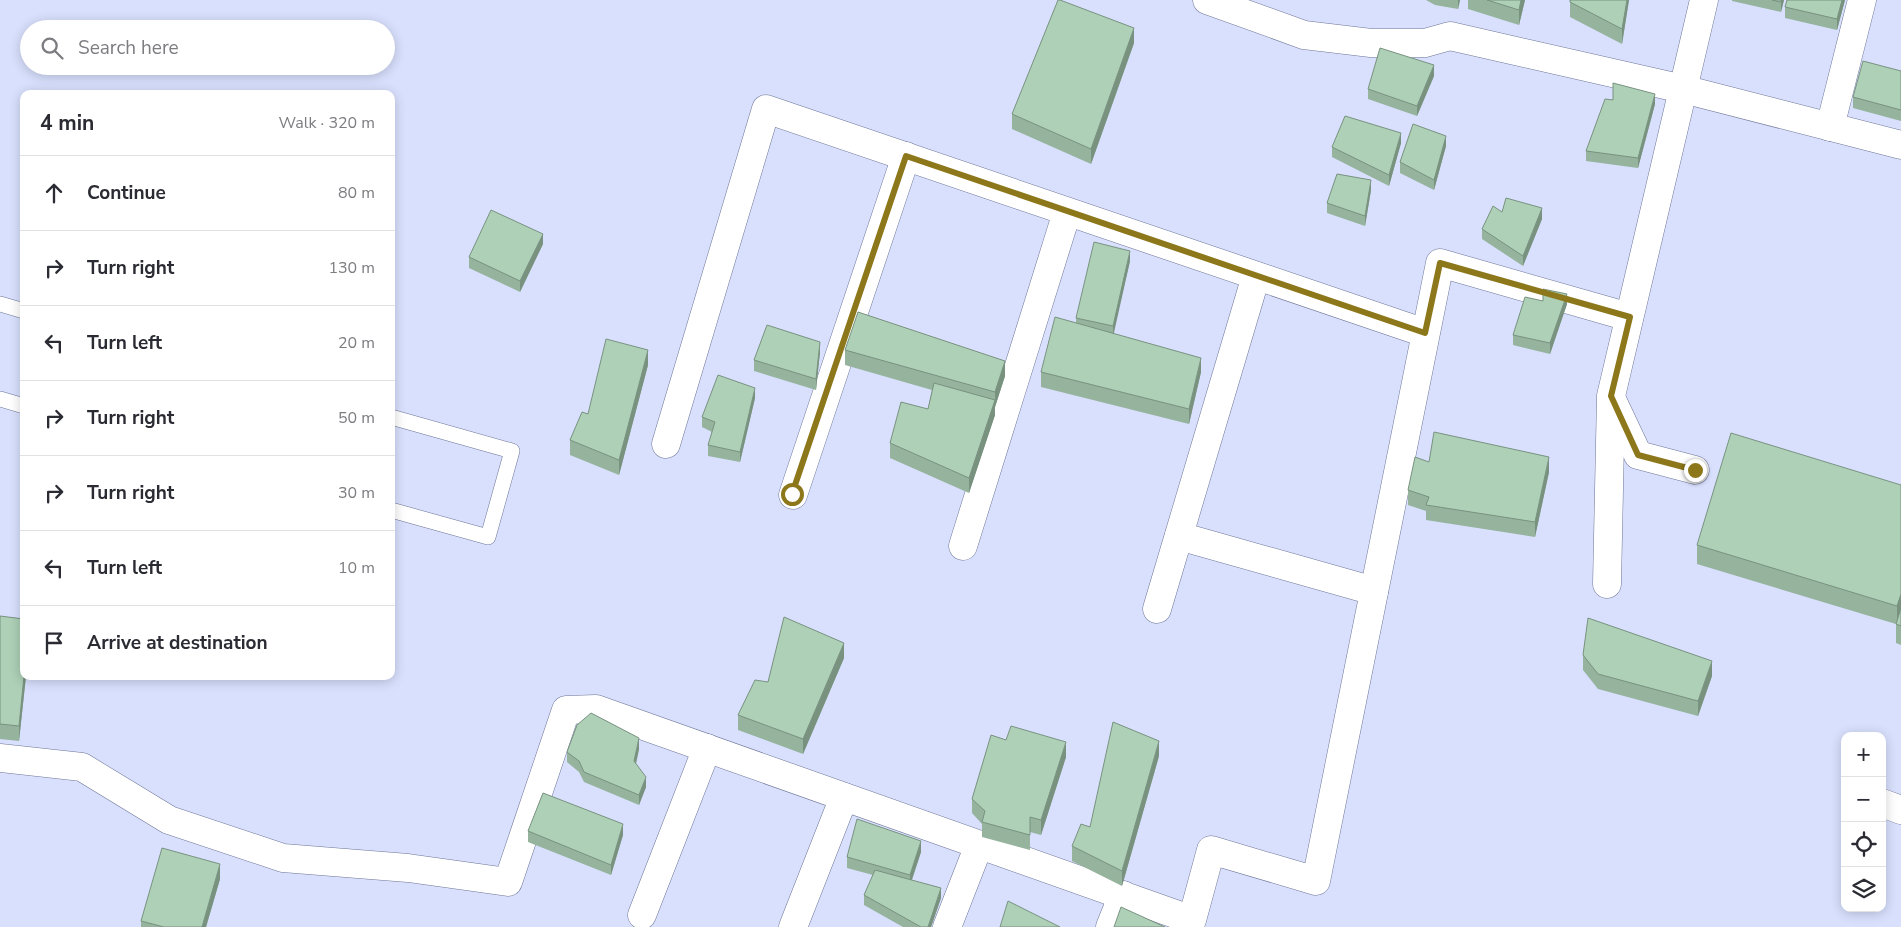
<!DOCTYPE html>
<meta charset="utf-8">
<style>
:root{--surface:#fff;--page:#f2f2f3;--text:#2b2b33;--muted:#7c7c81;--line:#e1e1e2}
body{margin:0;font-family:"Nunito Sans",sans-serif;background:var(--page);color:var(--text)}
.controls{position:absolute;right:15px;bottom:15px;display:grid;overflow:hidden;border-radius:10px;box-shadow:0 2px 12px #0003}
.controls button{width:45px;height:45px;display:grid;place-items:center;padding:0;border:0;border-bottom:1px solid var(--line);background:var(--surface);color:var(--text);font:25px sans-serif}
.stop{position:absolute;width:15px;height:15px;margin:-11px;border:4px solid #8d771b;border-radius:50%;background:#fff}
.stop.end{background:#8d771b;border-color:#fff;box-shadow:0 1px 5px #0008}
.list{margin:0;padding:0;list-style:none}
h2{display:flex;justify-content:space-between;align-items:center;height:65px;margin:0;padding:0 20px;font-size:21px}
h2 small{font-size:16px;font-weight:400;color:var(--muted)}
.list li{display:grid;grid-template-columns:32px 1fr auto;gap:15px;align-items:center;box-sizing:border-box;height:75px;padding:0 20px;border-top:1px solid var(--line)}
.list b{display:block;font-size:19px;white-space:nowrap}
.list em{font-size:16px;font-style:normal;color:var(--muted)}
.icon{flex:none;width:28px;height:28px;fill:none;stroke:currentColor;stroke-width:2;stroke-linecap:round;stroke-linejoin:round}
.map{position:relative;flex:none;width:1901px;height:927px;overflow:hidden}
.search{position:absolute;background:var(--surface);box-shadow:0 2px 12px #0003;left:20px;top:20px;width:375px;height:55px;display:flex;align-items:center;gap:12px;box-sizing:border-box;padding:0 18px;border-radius:28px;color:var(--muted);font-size:19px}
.panel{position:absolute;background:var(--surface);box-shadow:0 2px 12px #0003;left:20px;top:90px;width:375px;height:590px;border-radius:10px}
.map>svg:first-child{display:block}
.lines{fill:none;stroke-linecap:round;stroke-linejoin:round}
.service-casing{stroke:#6e7697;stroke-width:16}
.minor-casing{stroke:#6e7697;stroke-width:29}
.service{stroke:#fff;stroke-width:15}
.minor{stroke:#fff;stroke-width:28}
.wall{fill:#95b39d}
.shaded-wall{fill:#799280}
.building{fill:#add0b7;stroke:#799280}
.route{stroke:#8d771b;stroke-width:6}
</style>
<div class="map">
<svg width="1901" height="927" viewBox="0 0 1901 927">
<rect width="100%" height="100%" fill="#d8e0fd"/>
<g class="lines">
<defs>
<g id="service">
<path d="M0,304L24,311"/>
<path d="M0,399L24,406"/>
<path d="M391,417L512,451L488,537L391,510"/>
</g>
<g id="minor">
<path d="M1207,0L1304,35L1371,43H1425L1450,36L1683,89L1901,145"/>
<path d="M1830,127L1862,0"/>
<path d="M1613,402L1638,455L1695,470"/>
<path d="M666,444L766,109L1425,333"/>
<path d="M793,495L906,156"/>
<path d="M1179,536L1374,591"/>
<path d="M963,546L1067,212"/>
<path d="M1607,584L1611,396L1704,0"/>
<path d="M1157,609L1256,276"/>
<path d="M0,758L82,767L169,820L283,858L408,868L508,882L566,710L596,709L1192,920L1211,850L1316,881L1440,263L1629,317"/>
<path d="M1882,803L1901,810"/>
<path d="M642,915L707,748"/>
<path d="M793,927L844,797"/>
<path d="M947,927L979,845"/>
<path d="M1110,927L1123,895"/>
</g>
</defs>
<use href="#service" class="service-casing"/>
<use href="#minor" class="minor-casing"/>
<use href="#service" class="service"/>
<use href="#minor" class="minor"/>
</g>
<g class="wall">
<path d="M1426,0H1460L1458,9L1435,5Z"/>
<path d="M1468,0H1525L1519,25L1468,9Z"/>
<path d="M1570,0H1629L1622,44L1570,17Z"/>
<path d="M1732,0H1784L1781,12L1732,1Z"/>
<path d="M1845,0L1837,30L1785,18V7Z"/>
<path d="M1134,43L1091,164L1012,129V114Z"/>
<path d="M1901,71V121L1853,108V97Z"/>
<path d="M1434,76L1417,116L1368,99V89Z"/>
<path d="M1613,100L1655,104L1638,168L1586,161V151Z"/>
<path d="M1401,143L1389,186L1332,157V147Z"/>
<path d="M1446,146L1434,190L1400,173V162Z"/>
<path d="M1371,190L1365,226L1327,213V203Z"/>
<path d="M1502,212L1542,219L1523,266L1482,239V229Z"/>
<path d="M543,244L520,292L469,268V257Z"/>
<path d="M1130,261L1113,333L1201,372L1189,424L1041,387V372L1076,323V318Z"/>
<path d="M1543,301L1567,304L1550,354L1513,345V335Z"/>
<path d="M845,350L1005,376L995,407V415L969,493L890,458V443L928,409L932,390L845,365Z"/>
<path d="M820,352L816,390L754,371V360Z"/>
<path d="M648,365L619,475L570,455V440L588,414Z"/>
<path d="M755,398L740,462L708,456V445L712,432L702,427V417Z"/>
<path d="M1429,462L1549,472L1535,537L1426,520V511L1408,505V490Z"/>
<path d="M1901,485V645L1896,643V624L1697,564V545Z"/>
<path d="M0,616L24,676H26L19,741L0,739Z"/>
<path d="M1583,655L1712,676L1698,716L1598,689L1583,670Z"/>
<path d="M844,658L803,754L738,730V715L768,682Z"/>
<path d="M1006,740L1066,757L1041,835L1030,832V850L982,837V824L972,813V799Z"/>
<path d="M639,749L636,764L646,787L639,805L584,782L579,772L567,762V752Z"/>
<path d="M1159,756L1122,886L1072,861V846Z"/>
<path d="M528,831L623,835L611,875L528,842Z"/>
<path d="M921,852L912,880L941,898L931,927H903L864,905V895L873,875L847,868V857Z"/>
<path d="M220,879L206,927H141V921Z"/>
</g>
<g class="shaded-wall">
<path d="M1458,0H1460L1458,9Z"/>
<path d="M1521,0H1525L1519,25V10Z"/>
<path d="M1627,0H1629L1622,44V29Z"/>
<path d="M1781,0H1784L1781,12Z"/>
<path d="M1842,0H1845L1837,30V19Z"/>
<path d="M1134,28V43L1091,164V149Z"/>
<path d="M1434,65V76L1417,116V106Z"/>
<path d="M1655,94V104L1638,168V158Z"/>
<path d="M1401,133V143L1389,186V175Z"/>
<path d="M1446,136V146L1434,190V180Z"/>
<path d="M1371,180V190L1365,226V216Z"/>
<path d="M1542,208V219L1523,266V256Z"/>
<path d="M543,234V244L520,292V281Z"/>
<path d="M1130,251V261L1113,337V326Z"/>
<path d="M1567,294V304L1550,354V343Z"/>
<path d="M820,342V352L816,390V379Z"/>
<path d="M648,350V365L619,475V460Z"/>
<path d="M1201,358V372L1189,424V409Z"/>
<path d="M1005,361V376L995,407V392Z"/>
<path d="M755,388V398L740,462V452Z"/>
<path d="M995,400V415L969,493V478Z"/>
<path d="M1549,457V472L1535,537V522Z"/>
<path d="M1901,594V613L1897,625V606Z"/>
<path d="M844,643V658L803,754V739Z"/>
<path d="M1712,661V676L1698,716V701Z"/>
<path d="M24,676H26L19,741V726Z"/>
<path d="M639,738V749L634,772V761Z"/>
<path d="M1159,741V756L1122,886V871Z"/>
<path d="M1066,742V757L1041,835V820Z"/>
<path d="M646,777V787L639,805V795Z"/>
<path d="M623,824V835L611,875V865Z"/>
<path d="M921,841V852L910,885V875Z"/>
<path d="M220,864V879L206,927H202Z"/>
<path d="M941,888V898L931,927H928Z"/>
</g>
<g class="building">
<path d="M1058,0H1060L1134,28L1091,149L1012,114Z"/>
<path d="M1487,0H1521L1519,10Z"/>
<path d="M1570,0H1627L1622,29L1570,2Z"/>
<path d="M1772,0H1781V2Z"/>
<path d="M1787,0H1842L1837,19L1785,7Z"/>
<path d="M1380,48L1434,65L1417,106L1368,89Z"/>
<path d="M1863,61L1901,71V110L1853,97Z"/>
<path d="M1613,83L1655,94L1638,158L1586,151L1605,99L1613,100Z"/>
<path d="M1345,116L1401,133L1389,175L1332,147Z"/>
<path d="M1413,124L1446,136L1434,180L1400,162Z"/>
<path d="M1337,174L1371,180L1365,216L1327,203Z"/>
<path d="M1506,198L1542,208L1523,256L1482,229L1493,206L1502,212Z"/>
<path d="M491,210L543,234L520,281L469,257Z"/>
<path d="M1094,242L1130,251L1113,326L1076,318Z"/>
<path d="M1543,289L1567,294L1550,343L1513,335L1525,297L1543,301Z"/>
<path d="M858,312L1005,361L995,392L845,350Z"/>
<path d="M1055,317L1201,358L1189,409L1041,372Z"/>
<path d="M767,325L820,342L816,379L754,360Z"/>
<path d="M606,339L648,350L619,460L570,440L582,412L588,414Z"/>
<path d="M718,375L755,388L740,452L708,445L715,422L702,417Z"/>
<path d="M934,383L995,400L969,478L890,443L901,402L928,409Z"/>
<path d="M1434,432L1549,457L1535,522L1426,505L1429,497L1408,490L1415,457L1429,462Z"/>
<path d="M1731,433L1901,485V594L1897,606L1697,545Z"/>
<path d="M1901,608V626L1896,624Z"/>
<path d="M0,616L24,619V676L19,726L0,724Z"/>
<path d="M784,617L844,643L803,739L738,715L755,680L768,682Z"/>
<path d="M1588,618L1712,661L1698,701L1598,674L1583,655Z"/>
<path d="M591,713L639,738L634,761L646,777L639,795L584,772L579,761L567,752L577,725Z"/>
<path d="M1113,722L1159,741L1122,871L1072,846L1081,824L1090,827Z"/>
<path d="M1011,726L1066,742L1041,820L1030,817V835L982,822L985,811L972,799L991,735L1006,740Z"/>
<path d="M543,793L623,824L611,865L528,831Z"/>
<path d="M857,819L921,841L910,875L847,857Z"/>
<path d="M162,848L220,864L202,927H164L141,921Z"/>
<path d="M875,870L941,888L928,927H921L864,895Z"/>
<path d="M1008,901L1060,927H1000Z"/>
<path d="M1121,907L1165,927H1114Z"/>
</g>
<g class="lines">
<path class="route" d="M792,494L906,156L1425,333L1440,263L1630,317L1611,396L1638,455L1695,470"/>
</g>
</svg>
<div class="controls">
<button>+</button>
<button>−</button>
<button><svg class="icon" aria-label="locate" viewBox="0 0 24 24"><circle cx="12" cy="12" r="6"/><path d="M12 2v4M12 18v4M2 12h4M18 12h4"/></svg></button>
<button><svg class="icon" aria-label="layers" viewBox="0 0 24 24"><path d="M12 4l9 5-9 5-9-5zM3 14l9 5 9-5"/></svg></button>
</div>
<div class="stop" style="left:792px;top:494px"></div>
<div class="stop end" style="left:1695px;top:470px"></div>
<div class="search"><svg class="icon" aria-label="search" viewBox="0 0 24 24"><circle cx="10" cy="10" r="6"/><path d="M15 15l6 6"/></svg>Search here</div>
<section class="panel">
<h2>4 min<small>Walk · 320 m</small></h2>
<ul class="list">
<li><svg class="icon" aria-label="ahead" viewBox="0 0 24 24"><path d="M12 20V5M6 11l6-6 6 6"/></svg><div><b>Continue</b></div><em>80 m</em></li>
<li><svg class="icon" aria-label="right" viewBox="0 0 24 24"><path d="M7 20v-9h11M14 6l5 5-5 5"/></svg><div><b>Turn right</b></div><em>130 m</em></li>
<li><svg class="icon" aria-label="left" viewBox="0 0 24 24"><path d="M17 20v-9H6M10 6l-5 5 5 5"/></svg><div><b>Turn left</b></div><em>20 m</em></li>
<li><svg class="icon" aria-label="right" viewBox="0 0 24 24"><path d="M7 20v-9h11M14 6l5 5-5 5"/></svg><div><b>Turn right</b></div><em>50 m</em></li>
<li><svg class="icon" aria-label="right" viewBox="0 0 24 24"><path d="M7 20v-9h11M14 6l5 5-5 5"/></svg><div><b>Turn right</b></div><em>30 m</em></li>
<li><svg class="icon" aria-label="left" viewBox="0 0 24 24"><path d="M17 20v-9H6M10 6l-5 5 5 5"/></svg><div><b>Turn left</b></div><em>10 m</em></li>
<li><svg class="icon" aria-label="arrive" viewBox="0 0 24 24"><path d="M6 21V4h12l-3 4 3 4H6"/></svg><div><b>Arrive at destination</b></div></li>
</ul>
</section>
</div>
